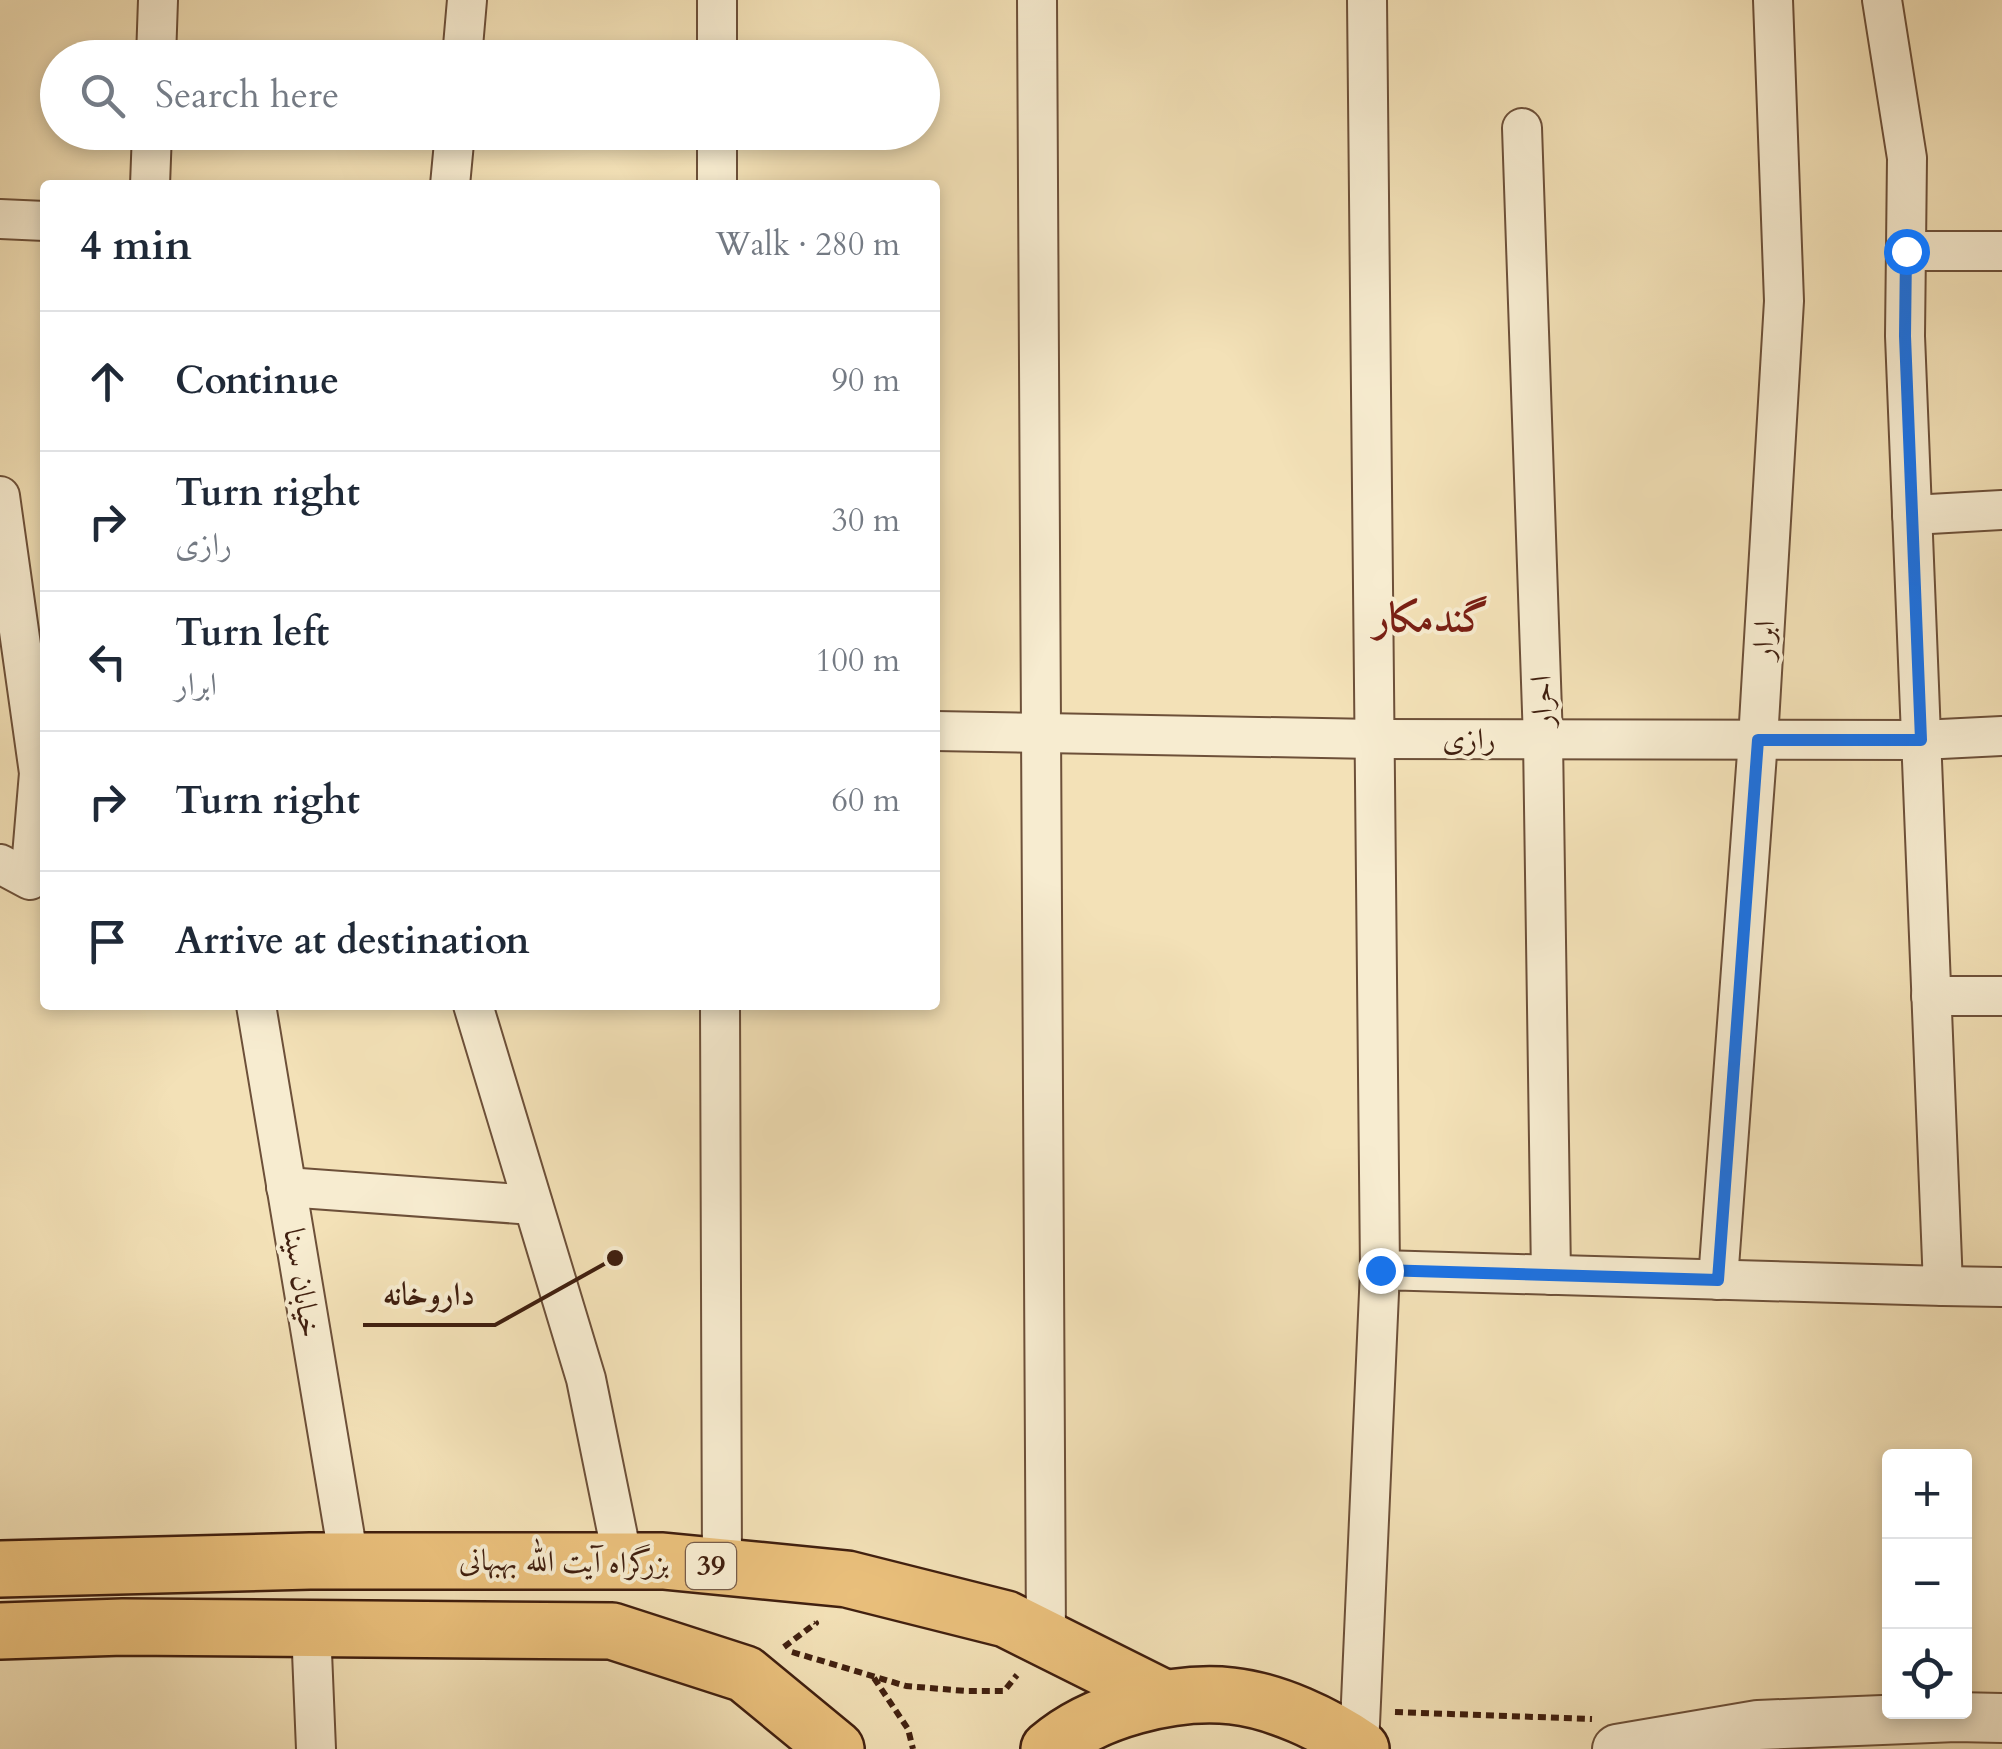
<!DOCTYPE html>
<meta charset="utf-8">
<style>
:root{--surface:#fff;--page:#f6f6f7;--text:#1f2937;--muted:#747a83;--line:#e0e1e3}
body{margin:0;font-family:Cardo,Amiri,serif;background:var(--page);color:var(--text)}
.controls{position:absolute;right:30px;bottom:30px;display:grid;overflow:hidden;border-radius:10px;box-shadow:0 5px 15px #0003}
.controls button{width:90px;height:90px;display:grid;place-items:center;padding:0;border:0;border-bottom:2px solid var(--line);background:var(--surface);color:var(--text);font:50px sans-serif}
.stop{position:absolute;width:30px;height:30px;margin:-22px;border:8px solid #1a73e8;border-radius:50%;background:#fff}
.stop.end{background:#1a73e8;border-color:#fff;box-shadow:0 2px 10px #0008}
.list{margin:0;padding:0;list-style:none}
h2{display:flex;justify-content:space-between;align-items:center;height:130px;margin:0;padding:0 40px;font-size:42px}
h2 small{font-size:32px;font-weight:400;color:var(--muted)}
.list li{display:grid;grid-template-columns:65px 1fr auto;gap:30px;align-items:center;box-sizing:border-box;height:140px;padding:0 40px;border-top:2px solid var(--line)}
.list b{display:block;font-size:38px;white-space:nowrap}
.list p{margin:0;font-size:32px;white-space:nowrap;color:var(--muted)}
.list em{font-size:32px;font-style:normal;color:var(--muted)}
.icon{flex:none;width:55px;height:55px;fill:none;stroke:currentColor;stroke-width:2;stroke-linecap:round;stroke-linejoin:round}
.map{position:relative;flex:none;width:2002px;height:1749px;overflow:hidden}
.search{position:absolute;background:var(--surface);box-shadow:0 5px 15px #0003;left:40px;top:40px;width:900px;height:110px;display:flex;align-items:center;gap:25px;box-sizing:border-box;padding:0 35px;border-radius:55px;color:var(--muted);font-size:38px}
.panel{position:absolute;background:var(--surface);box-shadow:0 5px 15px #0003;left:40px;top:180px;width:900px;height:830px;border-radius:10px}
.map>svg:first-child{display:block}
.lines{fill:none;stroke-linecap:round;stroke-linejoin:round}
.minor-casing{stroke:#6d5039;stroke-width:42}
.tertiary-casing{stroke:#6d5039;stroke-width:52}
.trunk-casing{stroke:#401f0f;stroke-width:60}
.path{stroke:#401f0f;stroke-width:6;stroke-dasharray:8 5;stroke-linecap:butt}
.minor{stroke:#f7ecd0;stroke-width:38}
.tertiary{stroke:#f7ecd0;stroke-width:48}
.trunk{stroke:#eac07c;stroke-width:55}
.route{stroke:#1a73e8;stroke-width:12}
.labels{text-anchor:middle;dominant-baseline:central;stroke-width:8;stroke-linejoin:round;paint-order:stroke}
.shield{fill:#f7ecd0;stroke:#775c49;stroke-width:2.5}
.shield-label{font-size:28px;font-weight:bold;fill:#401f0f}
.street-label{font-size:30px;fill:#401f0f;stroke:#f7ecd0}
.district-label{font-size:40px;font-weight:bold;fill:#7a1f14;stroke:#f7ecd0}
.leader{fill:none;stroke:#401f0f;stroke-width:4}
.callout-dot{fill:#401f0f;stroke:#f7ecd0;stroke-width:4}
.callout-label{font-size:32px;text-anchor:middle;font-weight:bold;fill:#401f0f;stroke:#f7ecd0;stroke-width:8;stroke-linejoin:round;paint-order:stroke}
</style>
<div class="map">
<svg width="2002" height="1749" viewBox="0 0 2002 1749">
<rect width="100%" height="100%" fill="#f3e1b7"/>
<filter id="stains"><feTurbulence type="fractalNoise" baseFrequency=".002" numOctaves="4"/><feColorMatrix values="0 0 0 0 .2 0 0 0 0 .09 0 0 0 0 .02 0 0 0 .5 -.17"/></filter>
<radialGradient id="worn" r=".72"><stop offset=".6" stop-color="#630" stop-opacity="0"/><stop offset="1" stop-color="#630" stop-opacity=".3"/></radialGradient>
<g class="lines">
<defs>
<g id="minor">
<path d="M1037,0L1046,1639"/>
<path d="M1367,0L1380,1270"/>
<path d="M156,58L158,0"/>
<path d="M462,58L467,0"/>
<path d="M717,58V0"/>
<path d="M1522,128L1543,740L1551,1275"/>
<path d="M150,185L152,132"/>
<path d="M450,185L455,132"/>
<path d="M717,185V132"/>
<path d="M0,219L45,221"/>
<path d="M1906,251H2002"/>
<path d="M0,496L39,773L30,880L0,864"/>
<path d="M1912,515L2002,510"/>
<path d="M935,731L1374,739L1921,740L2002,736"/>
<path d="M1931,996H2002"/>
<path d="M256,1005L349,1561"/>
<path d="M473,1005L586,1379L623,1561"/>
<path d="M720,1005L722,1567"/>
<path d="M286,1187L533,1205"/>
<path d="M1718,1280L1758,740L1784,301L1773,0"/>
<path d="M1943,1286L2002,1287"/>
<path d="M311,1628L316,1749"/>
<path d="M1359,1747L1380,1270L1943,1286L1905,336L1907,158L1882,0"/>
</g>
<path id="tertiary" d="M1617,1749L1758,1725L1956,1717L2002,1718"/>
<g id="trunk">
<path d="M0,1569L310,1561H663L847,1579L1006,1619L1164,1698"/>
<path d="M0,1631L123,1627L612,1631L745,1674L836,1749"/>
<path d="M1049,1749C1094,1710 1174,1690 1232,1696C1276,1701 1325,1724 1361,1749"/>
</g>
</defs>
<use href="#minor" class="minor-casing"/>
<use href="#tertiary" class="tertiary-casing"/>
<use href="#trunk" class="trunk-casing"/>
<g class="path">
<path d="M784,1647L816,1623L815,1622"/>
<path d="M792,1652L906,1686L966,1691H1004L1017,1675"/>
<path d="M874,1678L908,1729L913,1749"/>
<path d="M1395,1712L1592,1719"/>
</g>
<use href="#minor" class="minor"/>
<use href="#tertiary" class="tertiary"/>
<use href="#trunk" class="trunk"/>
</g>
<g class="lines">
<path class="route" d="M1380,1270L1718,1280L1758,740H1921L1905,336L1906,251"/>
</g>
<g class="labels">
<rect class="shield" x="686" y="1543" width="50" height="46" rx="8"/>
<g class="shield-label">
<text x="711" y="1566">39</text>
</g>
<g class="street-label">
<text transform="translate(1764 640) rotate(-87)">ابرار</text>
<text transform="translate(1542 701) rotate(-92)">احرار</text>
<text x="1469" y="739">رازی</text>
<text transform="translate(302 1283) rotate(81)">خیابان سینا</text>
<text transform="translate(564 1562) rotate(1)">بزرگراه آیت الله بهبهانی</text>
</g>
<g class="district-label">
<text x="1431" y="618">گندمکار</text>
</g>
</g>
<path class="leader" d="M615 1258L495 1325H363"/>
<circle class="callout-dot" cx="615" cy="1258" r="10"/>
<g class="callout-label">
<text x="429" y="1305">داروخانه</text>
</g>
<rect width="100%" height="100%" filter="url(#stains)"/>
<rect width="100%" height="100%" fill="url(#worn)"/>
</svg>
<div class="controls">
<button>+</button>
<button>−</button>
<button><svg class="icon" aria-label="locate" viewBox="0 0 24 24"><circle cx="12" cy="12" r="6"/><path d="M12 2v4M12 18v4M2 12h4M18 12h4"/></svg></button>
</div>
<div class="stop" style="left:1906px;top:251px"></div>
<div class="stop end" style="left:1380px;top:1270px"></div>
<div class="search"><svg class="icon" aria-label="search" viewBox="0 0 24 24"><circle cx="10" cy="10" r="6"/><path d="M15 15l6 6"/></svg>Search here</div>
<section class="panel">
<h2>4 min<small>Walk · 280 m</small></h2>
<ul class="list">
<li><svg class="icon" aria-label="ahead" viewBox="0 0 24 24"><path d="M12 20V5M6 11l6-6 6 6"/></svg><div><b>Continue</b></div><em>90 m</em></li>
<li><svg class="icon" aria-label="right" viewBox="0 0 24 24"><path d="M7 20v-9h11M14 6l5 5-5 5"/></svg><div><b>Turn right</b><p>رازی</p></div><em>30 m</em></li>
<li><svg class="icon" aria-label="left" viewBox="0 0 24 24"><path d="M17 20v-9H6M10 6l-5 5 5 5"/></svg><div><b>Turn left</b><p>ابرار</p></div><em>100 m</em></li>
<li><svg class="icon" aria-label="right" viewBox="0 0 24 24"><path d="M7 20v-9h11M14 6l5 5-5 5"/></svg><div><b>Turn right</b></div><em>60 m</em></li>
<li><svg class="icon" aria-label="arrive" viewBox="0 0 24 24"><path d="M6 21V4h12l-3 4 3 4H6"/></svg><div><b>Arrive at destination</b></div></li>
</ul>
</section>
</div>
